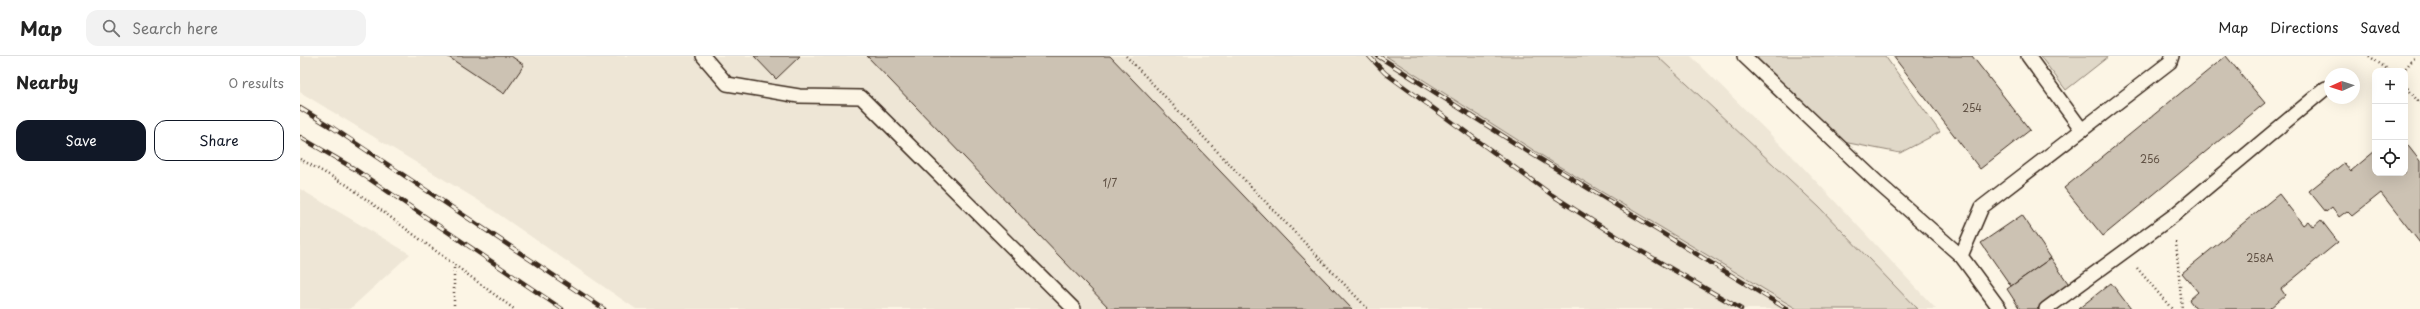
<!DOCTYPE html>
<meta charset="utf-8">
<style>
:root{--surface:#fff;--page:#f2f2f2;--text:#222;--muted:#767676;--line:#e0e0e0;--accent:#111827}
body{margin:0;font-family:"Playpen Sans",sans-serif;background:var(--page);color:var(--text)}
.controls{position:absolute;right:12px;top:12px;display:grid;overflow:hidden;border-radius:8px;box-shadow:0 4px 16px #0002}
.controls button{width:36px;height:36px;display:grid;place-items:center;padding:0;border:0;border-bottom:1px solid var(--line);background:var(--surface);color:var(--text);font:20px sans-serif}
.compass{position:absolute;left:2024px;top:12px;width:36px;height:36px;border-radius:50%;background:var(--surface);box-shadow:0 4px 16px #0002;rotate:267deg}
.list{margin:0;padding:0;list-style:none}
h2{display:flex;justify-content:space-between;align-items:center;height:52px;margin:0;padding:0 16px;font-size:17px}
h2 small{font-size:13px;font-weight:400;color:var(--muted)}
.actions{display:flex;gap:8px;padding:12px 16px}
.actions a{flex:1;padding:9px 0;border:1px solid var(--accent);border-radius:12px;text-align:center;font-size:14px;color:var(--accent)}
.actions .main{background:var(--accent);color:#fff}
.icon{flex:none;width:22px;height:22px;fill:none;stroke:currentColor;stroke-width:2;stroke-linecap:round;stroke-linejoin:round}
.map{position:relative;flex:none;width:2120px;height:253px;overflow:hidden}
header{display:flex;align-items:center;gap:24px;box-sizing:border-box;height:56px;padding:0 20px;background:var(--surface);border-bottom:1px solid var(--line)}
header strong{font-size:19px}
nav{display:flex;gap:22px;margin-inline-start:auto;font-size:14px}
.search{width:280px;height:36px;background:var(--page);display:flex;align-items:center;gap:10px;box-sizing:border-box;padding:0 14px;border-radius:12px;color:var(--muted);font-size:15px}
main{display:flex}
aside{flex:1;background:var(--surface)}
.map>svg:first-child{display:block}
.built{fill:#eee6d6}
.green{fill:#e0d8c8;stroke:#8e8173}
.building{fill:#ccc2b3;stroke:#3b2a1e}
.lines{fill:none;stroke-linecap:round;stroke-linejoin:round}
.service-casing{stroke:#3b2a1e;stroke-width:16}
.path{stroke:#3b2a1e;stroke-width:2.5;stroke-dasharray:1 3;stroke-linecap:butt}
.service{stroke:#fcf5e5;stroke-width:13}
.rail-casing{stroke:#3b2a1e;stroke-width:4.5}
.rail{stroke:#fcf5e5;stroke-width:3;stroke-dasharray:9;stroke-linecap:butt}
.labels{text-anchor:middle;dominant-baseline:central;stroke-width:4;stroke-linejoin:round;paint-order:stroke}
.number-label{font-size:10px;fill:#5f5043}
</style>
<header>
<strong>Map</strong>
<div class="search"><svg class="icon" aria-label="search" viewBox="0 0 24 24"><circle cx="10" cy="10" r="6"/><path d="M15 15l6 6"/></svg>Search here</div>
<nav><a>Map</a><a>Directions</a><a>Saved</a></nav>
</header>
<main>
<aside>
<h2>Nearby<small>0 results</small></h2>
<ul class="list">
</ul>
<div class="actions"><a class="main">Save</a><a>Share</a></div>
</aside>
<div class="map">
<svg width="2120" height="253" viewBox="0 0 2120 253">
<rect width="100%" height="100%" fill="#fcf5e5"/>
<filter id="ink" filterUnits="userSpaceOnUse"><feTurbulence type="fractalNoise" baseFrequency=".025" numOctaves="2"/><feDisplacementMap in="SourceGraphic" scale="8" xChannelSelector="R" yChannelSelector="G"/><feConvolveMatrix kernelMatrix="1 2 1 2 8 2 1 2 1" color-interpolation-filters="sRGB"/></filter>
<g filter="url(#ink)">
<g class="built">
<path d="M0,0H1391L1496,104L1636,253H336L181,146L0,36Z"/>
<path d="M0,133L110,198L50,253H0Z"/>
</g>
<g class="green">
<path d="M1086,0H1357L1519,151L1617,253H1497L1252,106Z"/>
<path d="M1452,0H1585L1640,76L1600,97L1538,85Z"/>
<path d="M1740,0H1809L1766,34Z"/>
</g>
<g class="building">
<path d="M147,0H211L224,9L204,38Z"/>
<path d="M454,0H500L476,23Z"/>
<path d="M567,0H810L1052,253H810Z"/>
<path d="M1593,0H1672L1730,74L1680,113Z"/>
<path d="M1926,0L1965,47L1803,180L1764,132Z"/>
<path d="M2105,86L2120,105V187L2081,137L2052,160L2047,155L2039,161L2032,151L2026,156L2009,135L2044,107L2051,115L2075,95V117H2105Z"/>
<path d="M1979,138L2003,169L2008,165L2013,171L2021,164L2038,186L1981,233L1985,239L1969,253H1896L1889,244L1898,236L1882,217Z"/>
<path d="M1722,159L1751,202L1711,230L1681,187Z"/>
<path d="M1751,202L1770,230L1737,253H1720L1707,233Z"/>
<path d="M1811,227L1831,253H1778Z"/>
</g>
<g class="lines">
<defs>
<g id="service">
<path d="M403,0L427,28L499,40L561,41L774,253"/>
<path d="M1444,0L1578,127L1661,200"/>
<path d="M1728,0L1782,74"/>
<path d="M1700,253L1661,200L1682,151L1870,6L1872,0"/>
<path d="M1746,253L1873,160L2026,32"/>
</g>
</defs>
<use href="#service" class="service-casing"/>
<g class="path">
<path d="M826,0L1068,253"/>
<path d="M2069,0L2090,15"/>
<path d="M2103,15L2116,0"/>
<path d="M2105,29L2120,48"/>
<path d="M0,103L47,129L214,253"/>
<path d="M1876,186L1882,253"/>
<path d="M1837,212L1872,253"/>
<path d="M154,253V209"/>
</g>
<use href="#service" class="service"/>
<defs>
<g id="rail">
<path d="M1069,0L1085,17L1252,139L1327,187L1441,253"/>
<path d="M1078,0L1227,95L1487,253"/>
<path d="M0,52L33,72L304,253"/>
<path d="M0,81L53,112L262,253"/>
</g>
</defs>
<use href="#rail" class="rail-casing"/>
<use href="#rail" class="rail"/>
</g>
</g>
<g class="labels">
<g class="number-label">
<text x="1672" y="51">254</text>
<text x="1850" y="102">256</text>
<text x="810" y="126">1/7</text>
<text x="1960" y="201">258А</text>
</g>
</g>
</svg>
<div class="controls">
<button>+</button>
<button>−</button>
<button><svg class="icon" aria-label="locate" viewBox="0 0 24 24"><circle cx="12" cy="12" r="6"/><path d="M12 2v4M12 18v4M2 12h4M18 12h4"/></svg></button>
</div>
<svg class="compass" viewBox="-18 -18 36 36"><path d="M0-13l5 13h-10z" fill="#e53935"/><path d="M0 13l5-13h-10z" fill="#767676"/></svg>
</div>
</main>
